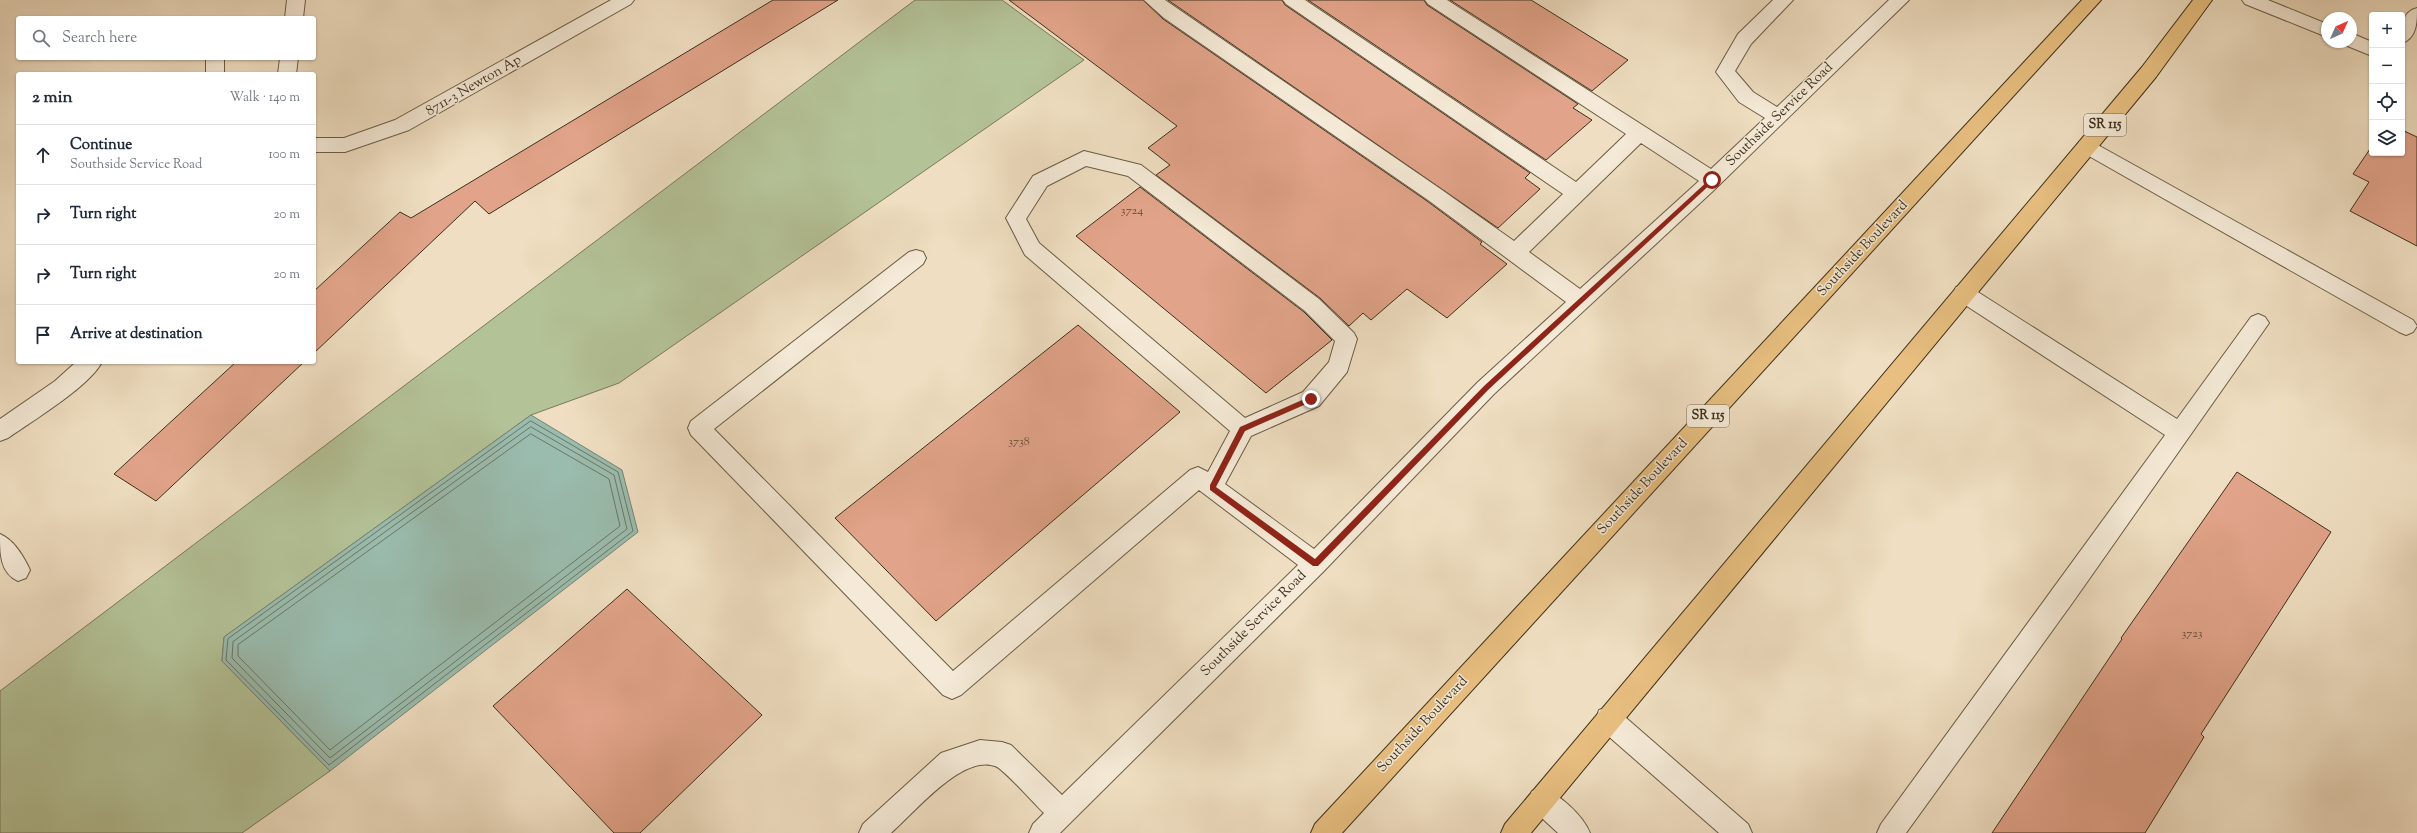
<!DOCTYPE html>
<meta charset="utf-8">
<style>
:root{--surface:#fff;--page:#f6f6f7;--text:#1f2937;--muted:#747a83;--line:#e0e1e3}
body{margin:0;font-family:"Sorts Mill Goudy",serif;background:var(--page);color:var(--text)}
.controls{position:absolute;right:12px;top:12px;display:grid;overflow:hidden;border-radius:4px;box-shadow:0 1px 3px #0004}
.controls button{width:36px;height:36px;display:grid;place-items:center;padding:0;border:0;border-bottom:1px solid var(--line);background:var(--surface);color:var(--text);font:20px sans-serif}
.compass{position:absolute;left:2321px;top:12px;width:36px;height:36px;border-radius:50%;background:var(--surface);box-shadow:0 1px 3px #0004;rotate:45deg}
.stop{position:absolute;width:12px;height:12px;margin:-9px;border:3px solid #8f2418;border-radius:50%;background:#fff}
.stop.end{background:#8f2418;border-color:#fff;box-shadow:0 1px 4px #0008}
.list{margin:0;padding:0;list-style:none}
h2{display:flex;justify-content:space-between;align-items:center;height:52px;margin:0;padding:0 16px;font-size:17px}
h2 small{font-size:13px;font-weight:400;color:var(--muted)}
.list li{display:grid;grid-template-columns:26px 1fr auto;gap:12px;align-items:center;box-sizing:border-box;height:60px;padding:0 16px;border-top:1px solid var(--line)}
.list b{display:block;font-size:15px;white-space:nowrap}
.list p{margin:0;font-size:13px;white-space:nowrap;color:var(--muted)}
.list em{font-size:13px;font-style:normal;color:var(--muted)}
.icon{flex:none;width:22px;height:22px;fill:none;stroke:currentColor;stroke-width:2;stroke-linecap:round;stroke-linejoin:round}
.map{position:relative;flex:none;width:2417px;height:833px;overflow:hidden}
.search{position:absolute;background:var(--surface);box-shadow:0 1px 3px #0004;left:16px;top:16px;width:300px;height:44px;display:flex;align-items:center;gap:10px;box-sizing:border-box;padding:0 14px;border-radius:4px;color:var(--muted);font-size:15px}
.panel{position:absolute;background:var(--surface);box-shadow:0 1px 3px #0004;left:16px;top:72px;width:300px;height:292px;border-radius:4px}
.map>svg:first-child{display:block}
.green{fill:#b4c297;stroke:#79795a}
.water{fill:#9abcae;stroke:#758474}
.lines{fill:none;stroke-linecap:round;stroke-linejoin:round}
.shore{stroke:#6c7665;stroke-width:1}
.building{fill:#e1a389;stroke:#3e301c}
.minor-casing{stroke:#6a5c45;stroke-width:2}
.highway-casing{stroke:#3e301c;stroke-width:2}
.minor{fill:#f5ead7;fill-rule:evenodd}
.highway{fill:#e8bf80;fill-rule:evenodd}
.route{fill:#8f2418}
.labels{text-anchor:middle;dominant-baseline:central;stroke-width:3;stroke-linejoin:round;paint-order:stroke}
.number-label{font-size:12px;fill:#674d37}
.shield{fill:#f5ead7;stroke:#756854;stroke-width:1}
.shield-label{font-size:13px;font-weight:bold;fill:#3e301c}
.street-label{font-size:14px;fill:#3e301c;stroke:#f5ead7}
</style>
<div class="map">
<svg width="2417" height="833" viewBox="0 0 2417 833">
<rect width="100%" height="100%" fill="#efdec1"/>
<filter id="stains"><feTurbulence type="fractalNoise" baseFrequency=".005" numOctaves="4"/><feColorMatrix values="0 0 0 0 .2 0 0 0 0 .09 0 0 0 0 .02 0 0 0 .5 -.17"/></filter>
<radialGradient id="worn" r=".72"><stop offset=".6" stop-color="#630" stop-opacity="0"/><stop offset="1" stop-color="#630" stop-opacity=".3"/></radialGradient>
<path class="green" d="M915,0H1002L1084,60L619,383L531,415L224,637L222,661L330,771L242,833H0V691Z"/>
<path class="water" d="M531,415L622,470L638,532L330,771L222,661L224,637Z"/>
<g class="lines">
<g class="shore">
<path d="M531,421L618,472L633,531L329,765L226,660L228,639Z"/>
<path d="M531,427L614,475L627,529L330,758L232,658L233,642Z"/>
<path d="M531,434L609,479L620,526L330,750L238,656V645Z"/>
</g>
</g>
<g class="building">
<path d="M773,0H838L489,214L475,201L314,353V291L400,212L411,218Z"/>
<path d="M1009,0H1143L1163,19L1427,201L1482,242L1480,244L1507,264L1447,318L1407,289L1371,320L1363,313L1349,326L1320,298L1156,175L1170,165L1148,148L1177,126Z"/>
<path d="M1168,0H1282L1285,5L1530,173L1525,178L1540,189L1498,228Z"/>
<path d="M1308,0H1424L1427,5L1578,104L1573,108L1592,120L1546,160Z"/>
<path d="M1450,0H1531L1628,60L1592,91Z"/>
<path d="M2402,130L2417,137V246L2350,211L2369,182L2353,174L2372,146V153H2402Z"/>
<path d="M1140,187L1304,312L1332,340L1266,393L1076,236Z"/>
<path d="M1078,325L1180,412L936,621L835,518Z"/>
<path d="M236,362H304L156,501L114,474Z"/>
<path d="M2237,472L2331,532L2201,734L2204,737L2145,833H1992L2122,639L2121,638Z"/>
<path d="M627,589L762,715L640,833H614L493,706Z"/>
</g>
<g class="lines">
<defs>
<g id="minor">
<path d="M287,0H305L303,18H285Z"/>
<path d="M611,0H634L631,4L409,130L345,152H314V138H344L395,120Z"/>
<path d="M1144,0H1165L1442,190L1514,241L1563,194L1286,4L1283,0H1305L1576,182L1626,134L1428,4L1425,0H1447L1711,169L1765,118L1739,102L1716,72L1738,34L1773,0H1793L1751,44L1735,71L1753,92L1777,107L1889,0H1909L1713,191L1494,394L1323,572L1060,833H1029L1033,824L1044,813C1035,805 1004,769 995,766C962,754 914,813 891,833H859L863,824L941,753L980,740L1002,742L1011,745L1062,795L1298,565L1199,490L961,695L952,699L943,695L691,435L688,428L691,421L909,252L916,250L923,252L926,258L923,264L714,429L953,671L1190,470L1198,467L1208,472L1230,431L1025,255L1006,218L1033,176L1084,151L1141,165L1319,299L1354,333L1357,339L1347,372L1319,406L1251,436L1225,484L1314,549L1478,382L1566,302L1428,200L1164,18ZM1641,143L1699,181L1580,289L1529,252ZM1086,166L1128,176L1305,311L1335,341L1329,362L1303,392L1245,418L1039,243L1026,219L1047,186Z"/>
<path d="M2242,0H2268L2327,24V37L2245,4Z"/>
<path d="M2417,8C2417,22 2417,38 2402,43C2402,28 2401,12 2417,8Z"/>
<path d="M2351,33L2372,42V56L2345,45L2343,42H2351Z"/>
<rect x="206" y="58" width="18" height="16"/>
<path d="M280,58H298L296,74H278Z"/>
<path d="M2087,139L2413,320L2417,326L2413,332L2406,335L2399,332L2080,151L2077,146L2080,141Z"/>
<path d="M1963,285L1970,287L2177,419L2251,317L2258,314L2265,317L2269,323L2073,602L1906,833H1877L1881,824L2165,435L1956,299L1953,293L1956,287Z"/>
<path d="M76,362H102C89,387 32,421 8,438L0,441V419L55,381Z"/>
<path d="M0,534C14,540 24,557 30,570L26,578L18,581C0,573 0,554 0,534Z"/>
<path d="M1608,707L1617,710L1748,824L1752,833H1719L1599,728L1596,719L1599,710Z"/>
<path d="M1541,787C1559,794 1583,815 1590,833H1558L1532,809L1528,800L1532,791Z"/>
</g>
<g id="highway">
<path d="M2082,0H2101L1342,833H1311L1315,824Z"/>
<path d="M2193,0H2212L2156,77L1531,833H1501L1505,824L2142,67Z"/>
</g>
</defs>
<use href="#minor" class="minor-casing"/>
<use href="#highway" class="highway-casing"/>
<use href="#minor" class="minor"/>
<use href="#highway" class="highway"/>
</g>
<path class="route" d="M1710,179L1715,180L1488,390L1318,566H1313L1210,490V485L1240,427L1309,397H1313V401L1245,431L1216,487L1315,559L1484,386Z"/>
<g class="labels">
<g class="number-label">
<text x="1132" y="211">3724</text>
<text x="1019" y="442">3738</text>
<text x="2192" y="634">3723</text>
</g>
<g class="shield">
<rect x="2084" y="114" width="42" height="22" rx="3"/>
<rect x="1687" y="405" width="42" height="22" rx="3"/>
</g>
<g class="shield-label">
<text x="2105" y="125">SR 115</text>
<text x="1708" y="416">SR 115</text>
</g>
<g class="street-label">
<text transform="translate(474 86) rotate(-30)">8711-3 Newton Ap</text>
<text transform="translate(1780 115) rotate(-44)">Southside Service Road</text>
<text transform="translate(1863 249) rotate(-47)">Southside Boulevard</text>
<text transform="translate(1643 487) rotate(-47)">Southside Boulevard</text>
<text transform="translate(1254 624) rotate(-45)">Southside Service Road</text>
<text transform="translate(1423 725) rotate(-47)">Southside Boulevard</text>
</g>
</g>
<rect width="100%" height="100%" filter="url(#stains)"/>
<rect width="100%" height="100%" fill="url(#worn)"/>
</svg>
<div class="controls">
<button>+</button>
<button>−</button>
<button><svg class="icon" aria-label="locate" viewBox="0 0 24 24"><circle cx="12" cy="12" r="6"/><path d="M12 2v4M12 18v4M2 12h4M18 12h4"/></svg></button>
<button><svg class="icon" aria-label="layers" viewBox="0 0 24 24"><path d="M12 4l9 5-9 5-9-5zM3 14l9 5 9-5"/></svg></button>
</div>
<svg class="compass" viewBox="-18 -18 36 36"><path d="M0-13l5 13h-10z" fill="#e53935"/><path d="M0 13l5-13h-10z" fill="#747a83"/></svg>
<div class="stop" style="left:1712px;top:180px"></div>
<div class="stop end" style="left:1311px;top:399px"></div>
<div class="search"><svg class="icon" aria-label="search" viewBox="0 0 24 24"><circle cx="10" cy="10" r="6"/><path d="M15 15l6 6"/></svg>Search here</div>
<section class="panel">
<h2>2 min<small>Walk · 140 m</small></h2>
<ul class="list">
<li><svg class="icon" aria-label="ahead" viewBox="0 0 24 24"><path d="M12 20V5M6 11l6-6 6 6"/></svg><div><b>Continue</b><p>Southside Service Road</p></div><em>100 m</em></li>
<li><svg class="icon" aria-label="right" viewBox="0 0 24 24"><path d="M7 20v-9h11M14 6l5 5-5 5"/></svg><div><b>Turn right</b></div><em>20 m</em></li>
<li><svg class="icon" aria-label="right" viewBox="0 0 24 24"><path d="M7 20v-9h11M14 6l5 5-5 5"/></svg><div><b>Turn right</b></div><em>20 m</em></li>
<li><svg class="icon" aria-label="arrive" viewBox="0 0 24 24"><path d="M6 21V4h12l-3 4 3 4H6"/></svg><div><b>Arrive at destination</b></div></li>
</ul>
</section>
</div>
